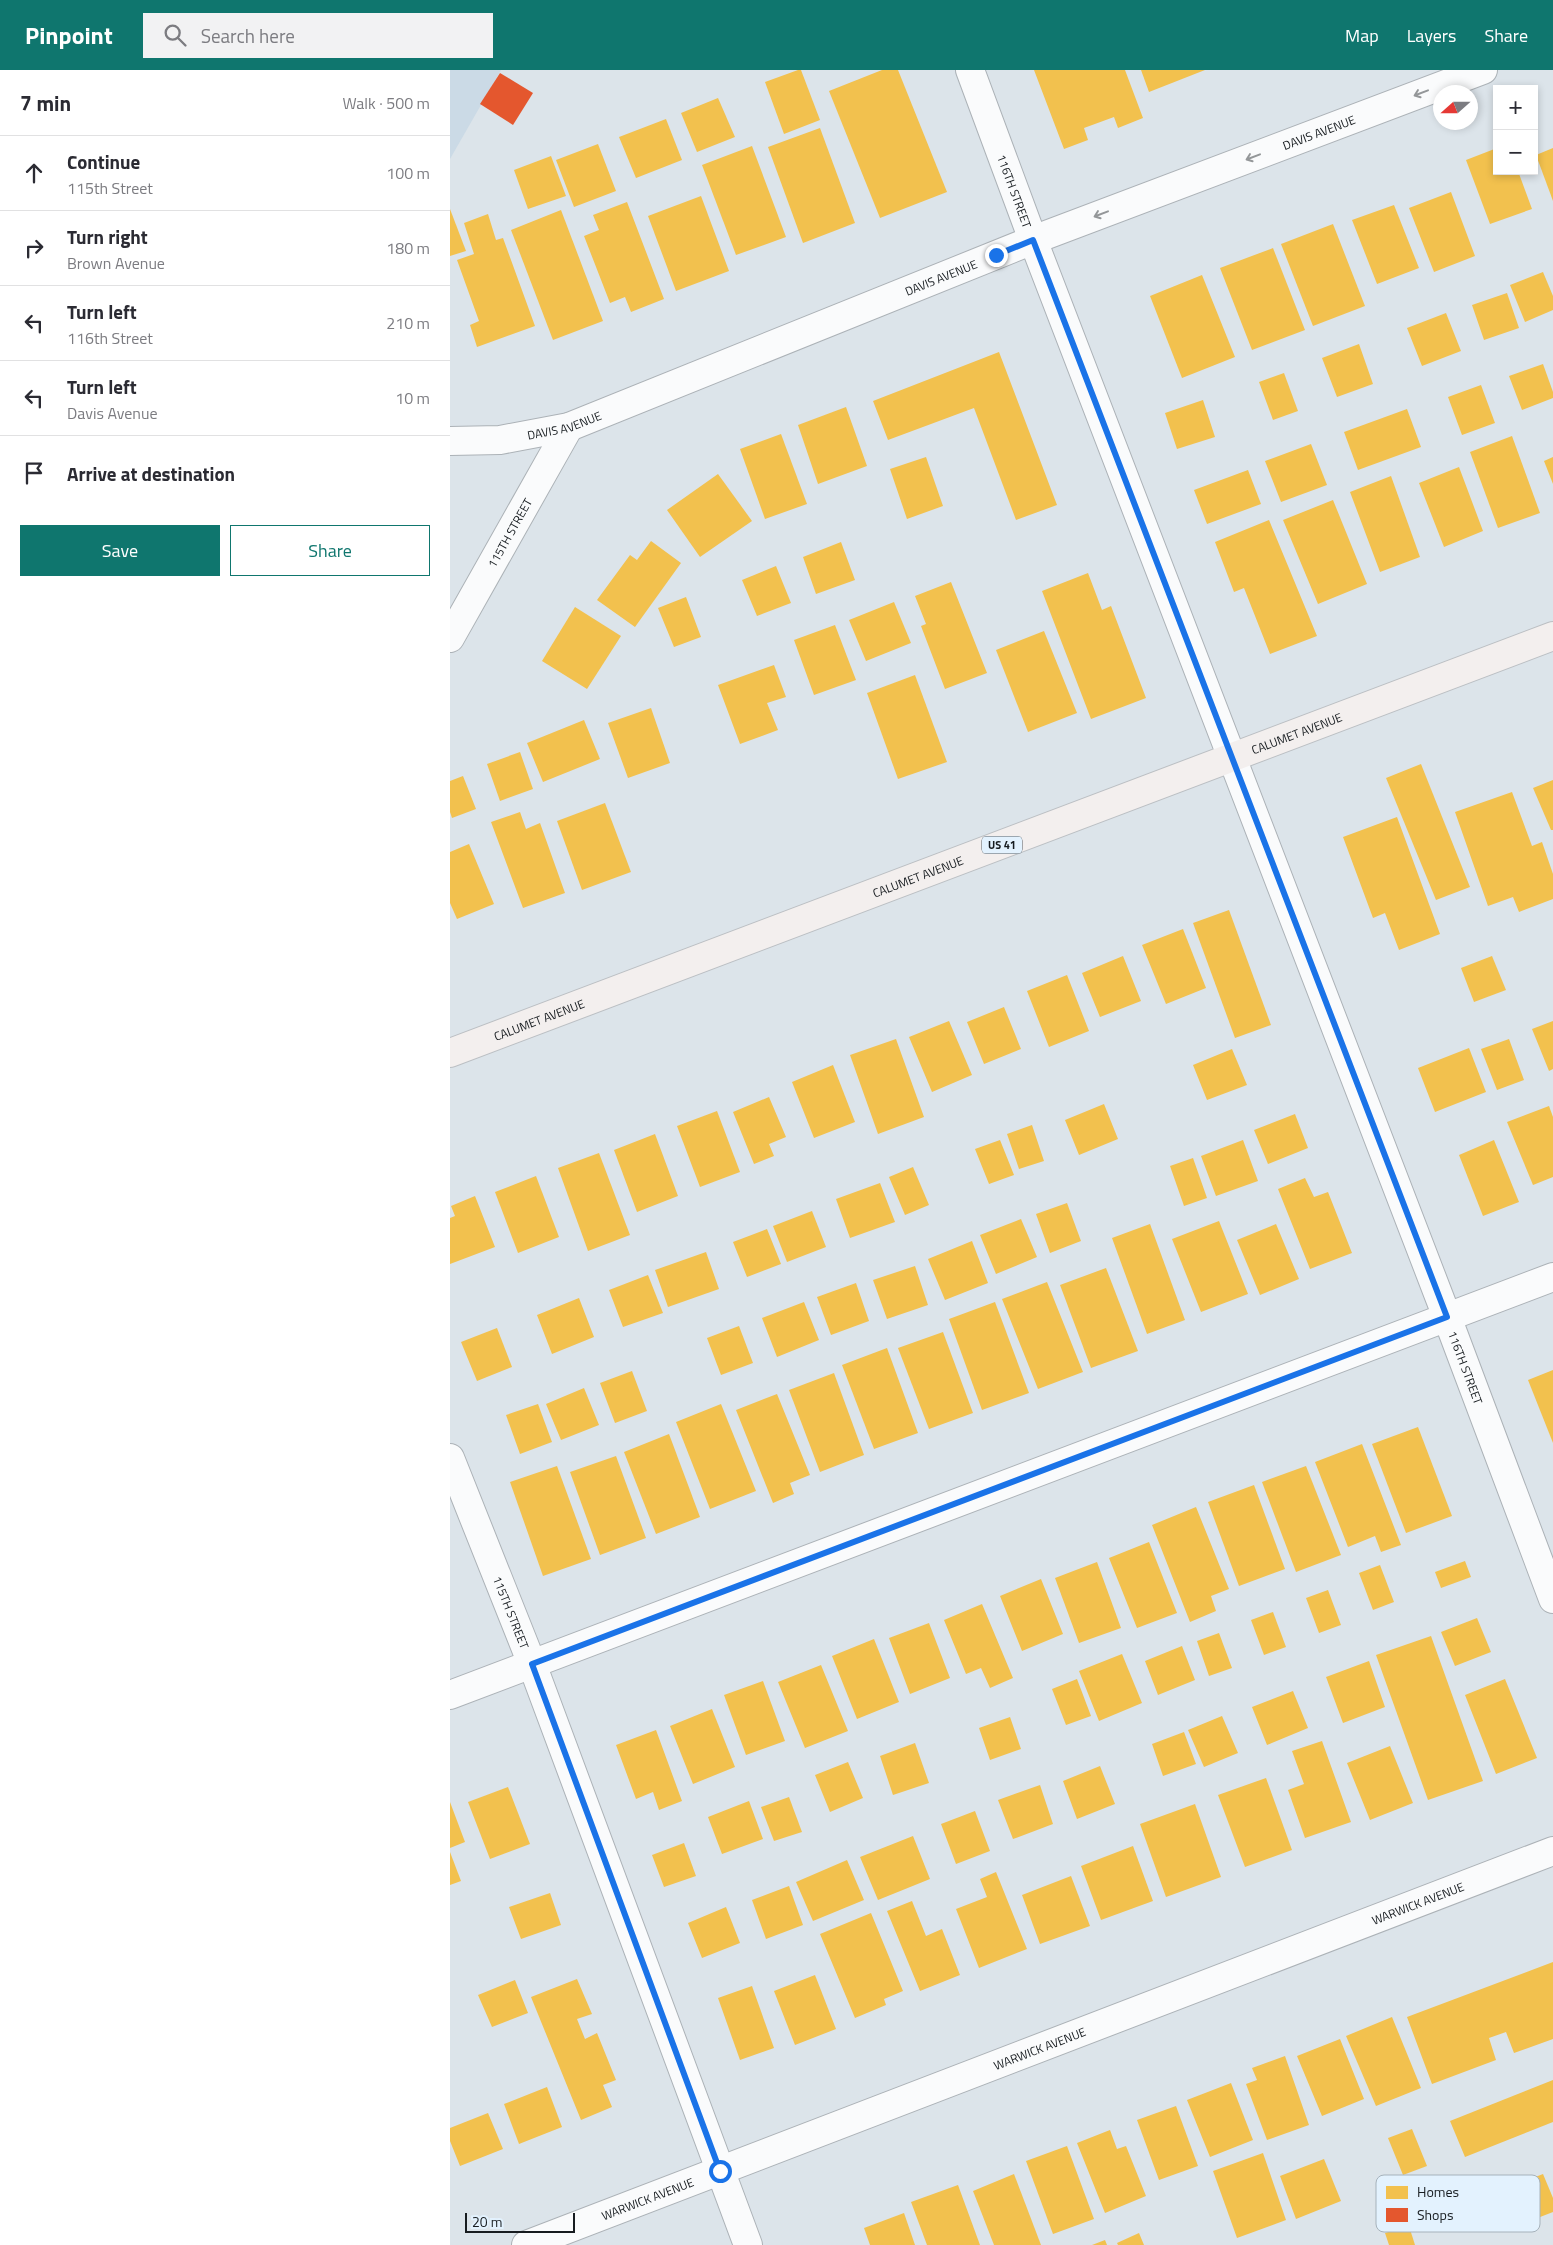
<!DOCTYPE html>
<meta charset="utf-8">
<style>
:root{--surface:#fff;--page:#f2f2f3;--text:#2b2b33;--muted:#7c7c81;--line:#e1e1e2;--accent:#0f766e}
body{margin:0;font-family:"Titillium Web",sans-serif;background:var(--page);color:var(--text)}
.controls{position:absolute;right:15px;top:15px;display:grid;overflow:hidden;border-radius:0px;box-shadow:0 2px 8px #0003}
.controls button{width:45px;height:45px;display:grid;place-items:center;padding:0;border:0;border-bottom:1px solid var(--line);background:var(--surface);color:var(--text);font:25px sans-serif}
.compass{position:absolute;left:983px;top:15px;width:45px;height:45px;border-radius:50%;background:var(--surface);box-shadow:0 2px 8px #0003;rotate:249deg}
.scale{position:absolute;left:15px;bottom:12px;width:110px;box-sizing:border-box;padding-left:5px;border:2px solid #171c20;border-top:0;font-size:14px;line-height:18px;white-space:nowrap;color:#171c20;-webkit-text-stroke:4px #e3f2fe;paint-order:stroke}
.stop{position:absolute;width:15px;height:15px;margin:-11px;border:4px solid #1a73e8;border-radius:50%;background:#fff}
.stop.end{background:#1a73e8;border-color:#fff;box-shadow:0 1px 5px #0008}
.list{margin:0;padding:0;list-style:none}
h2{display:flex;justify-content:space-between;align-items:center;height:65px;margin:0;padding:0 20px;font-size:21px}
h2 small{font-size:16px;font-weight:400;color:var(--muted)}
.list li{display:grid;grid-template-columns:32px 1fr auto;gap:15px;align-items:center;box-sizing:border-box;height:75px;padding:0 20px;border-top:1px solid var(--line)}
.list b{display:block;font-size:19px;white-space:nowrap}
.list p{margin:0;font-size:16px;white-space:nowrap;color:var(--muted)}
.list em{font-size:16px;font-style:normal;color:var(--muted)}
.actions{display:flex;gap:10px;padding:15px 20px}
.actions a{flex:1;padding:11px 0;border:1px solid var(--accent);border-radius:0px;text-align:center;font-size:18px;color:var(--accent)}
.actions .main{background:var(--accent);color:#fff}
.icon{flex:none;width:28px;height:28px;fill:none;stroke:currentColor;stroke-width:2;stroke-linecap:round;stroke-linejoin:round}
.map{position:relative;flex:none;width:1103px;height:2175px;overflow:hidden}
header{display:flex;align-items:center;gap:30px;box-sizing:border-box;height:70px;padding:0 25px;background:var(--accent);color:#fff}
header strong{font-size:24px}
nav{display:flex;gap:28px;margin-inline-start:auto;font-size:18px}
.search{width:350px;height:45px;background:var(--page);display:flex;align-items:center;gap:12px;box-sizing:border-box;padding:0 18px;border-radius:0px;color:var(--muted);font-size:19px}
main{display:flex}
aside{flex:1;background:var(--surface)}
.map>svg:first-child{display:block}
.built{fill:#cbdae6}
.homes{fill:#f2c14e}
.shops{fill:#e4572e}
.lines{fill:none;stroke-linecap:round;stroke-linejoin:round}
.street-casing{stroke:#acb2b7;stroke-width:30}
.primary-casing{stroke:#bbbfc3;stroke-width:30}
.street{stroke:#fafbfc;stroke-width:28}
.primary{stroke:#f3efee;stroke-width:28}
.oneway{stroke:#949799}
.route{stroke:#1a73e8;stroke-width:6}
.labels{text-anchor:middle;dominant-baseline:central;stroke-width:5;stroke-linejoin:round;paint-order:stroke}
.shield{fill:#e3f2fe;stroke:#545c63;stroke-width:1}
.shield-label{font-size:11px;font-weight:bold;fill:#171c20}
.street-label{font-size:12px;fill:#171c20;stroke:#e3f2fe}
.key{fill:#e3f2fe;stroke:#a6b2bb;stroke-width:1}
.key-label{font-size:14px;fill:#171c20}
</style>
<header>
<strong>Pinpoint</strong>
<div class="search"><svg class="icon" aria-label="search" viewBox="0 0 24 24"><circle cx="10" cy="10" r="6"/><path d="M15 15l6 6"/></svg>Search here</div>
<nav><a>Map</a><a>Layers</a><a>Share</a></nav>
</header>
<main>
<aside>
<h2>7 min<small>Walk · 500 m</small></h2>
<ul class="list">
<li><svg class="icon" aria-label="ahead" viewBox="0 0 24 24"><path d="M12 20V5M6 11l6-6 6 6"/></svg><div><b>Continue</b><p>115th Street</p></div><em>100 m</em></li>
<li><svg class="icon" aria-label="right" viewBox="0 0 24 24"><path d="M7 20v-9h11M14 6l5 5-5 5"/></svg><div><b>Turn right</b><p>Brown Avenue</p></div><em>180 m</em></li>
<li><svg class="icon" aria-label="left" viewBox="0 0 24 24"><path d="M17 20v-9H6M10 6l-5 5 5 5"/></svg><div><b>Turn left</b><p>116th Street</p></div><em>210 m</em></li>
<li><svg class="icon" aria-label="left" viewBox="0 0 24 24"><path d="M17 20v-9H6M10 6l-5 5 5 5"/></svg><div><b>Turn left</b><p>Davis Avenue</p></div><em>10 m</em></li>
<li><svg class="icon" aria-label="arrive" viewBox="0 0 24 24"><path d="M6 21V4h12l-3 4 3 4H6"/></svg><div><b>Arrive at destination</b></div></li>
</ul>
<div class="actions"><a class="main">Save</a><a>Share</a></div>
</aside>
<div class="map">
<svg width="1103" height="2175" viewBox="0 0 1103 2175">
<rect width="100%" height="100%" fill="#dce4ea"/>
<path class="built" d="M0,0H51L0,89Z"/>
<g class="homes">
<path d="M348,0H351L370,50L334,64L315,12Z"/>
<path d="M432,0H448L497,122L430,148L379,21Z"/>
<path d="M584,0H675L693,48L668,58L664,47L634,58L638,70L614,79Z"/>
<path d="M691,0H755L699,22Z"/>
<path d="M268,28L285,67L247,82L231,43Z"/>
<path d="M216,49L232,90L186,108L169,67Z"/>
<path d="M370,58L405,153L353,173L318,77Z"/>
<path d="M148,74L166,121L124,137L106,90Z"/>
<path d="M302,76L336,167L286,185L252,95Z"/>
<path d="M1047,78V101H1068L1082,139L1040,154L1016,90Z"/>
<path d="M1103,78V131L1086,85Z"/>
<path d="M101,86L116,126L78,139L64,100Z"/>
<path d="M1001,122L1025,186L984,202L959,138Z"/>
<path d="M251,126L279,201L226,221L198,146Z"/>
<path d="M177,132L214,229L181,242L175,227L160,233L134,166L149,160L143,145Z"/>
<path d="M944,135L969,198L927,214L902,150Z"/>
<path d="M0,139L16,181L0,186Z"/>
<path d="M111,140L153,251L103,270L61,160Z"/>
<path d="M38,144L46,170L53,168L85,256L27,277L20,255L29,251L7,190L24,184L14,153Z"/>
<path d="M883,154L915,236L863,256L831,174Z"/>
<path d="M823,178L855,260L802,280L770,198Z"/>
<path d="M1093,202L1103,226V240L1075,252L1060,215Z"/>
<path d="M752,205L785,287L732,308L700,226Z"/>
<path d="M1057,223L1069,258L1034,270L1022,235Z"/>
<path d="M996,243L1011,281L972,296L957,258Z"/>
<path d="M909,274L923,314L887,327L872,288Z"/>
<path d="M549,282L607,435L566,450L524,338L438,370L423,331Z"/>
<path d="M1093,294L1103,322V328L1072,340L1059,306Z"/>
<path d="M834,303L848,341L823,350L809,312Z"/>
<path d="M1031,315L1045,353L1012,365L998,327Z"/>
<path d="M753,330L765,367L727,379L715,343Z"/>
<path d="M396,337L417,396L368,414L348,355Z"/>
<path d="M957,339L971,377L908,400L894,362Z"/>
<path d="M331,364L357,434L315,449L290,379Z"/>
<path d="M1062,366L1090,443L1048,458L1020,382Z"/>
<path d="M861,374L877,415L831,432L815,391Z"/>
<path d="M476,387L493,436L457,449L440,399Z"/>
<path d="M1103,387V414L1094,391Z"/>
<path d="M1009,397L1033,461L994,477L969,413Z"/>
<path d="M798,400L811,434L757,454L744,420Z"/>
<path d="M268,404L302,451L250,487L217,440Z"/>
<path d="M941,406L970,487L930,502L900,422Z"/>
<path d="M883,430L917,514L868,534L833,450Z"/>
<path d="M819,450L867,566L820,584L794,518L784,522L765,472Z"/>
<path d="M201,471L231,493L185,557L147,530L180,485L187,490Z"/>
<path d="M391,472L405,510L366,524L353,487Z"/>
<path d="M326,496L341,533L307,546L292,510Z"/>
<path d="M638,503L652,540L661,536L696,628L641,649L592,521Z"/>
<path d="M501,512L537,603L495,619L471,556L476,554L465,526Z"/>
<path d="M236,527L251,567L224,577L208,538Z"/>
<path d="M444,532L461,573L416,591L399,550Z"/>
<path d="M125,537L171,566L137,619L92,591Z"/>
<path d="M385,555L406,610L364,625L344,570Z"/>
<path d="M594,561L627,643L578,662L546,580Z"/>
<path d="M324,595L336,627L317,633L328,660L290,674L268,615Z"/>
<path d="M465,605L497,692L448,709L417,623Z"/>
<path d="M201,638L220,693L178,708L158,653Z"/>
<path d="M134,650L150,689L93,712L77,673Z"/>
<path d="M70,682L83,719L50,731L37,694Z"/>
<path d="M971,694L1020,817L986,830L936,708Z"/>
<path d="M13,706L26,739L2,748L0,742V711Z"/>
<path d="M1103,710V760H1101L1083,718Z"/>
<path d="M1062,722L1082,776L1092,772L1103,804V829L1069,842L1063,827L1038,836L1005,742Z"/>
<path d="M155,733L181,802L132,820L107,751Z"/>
<path d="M70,742L76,759L90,753L115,823L73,838L41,752Z"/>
<path d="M947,747L990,864L949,880L935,843L923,848L893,767Z"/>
<path d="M19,774L44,834L7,849L0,833V782Z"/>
<path d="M779,840L821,955L785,968L743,853Z"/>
<path d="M733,859L756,918L716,934L692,875Z"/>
<path d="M673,886L691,931L650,947L632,903Z"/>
<path d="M1042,886L1056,920L1024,932L1011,898Z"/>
<path d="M617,905L639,961L599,977L577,921Z"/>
<path d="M554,937L571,979L534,994L517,952Z"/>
<path d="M499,951L522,1005L482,1022L459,967Z"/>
<path d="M1103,951V999L1099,1001L1082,959Z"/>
<path d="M446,969L474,1047L428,1064L400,985Z"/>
<path d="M1059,969L1074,1010L1047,1020L1031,979Z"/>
<path d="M1019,978L1036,1022L985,1042L968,998Z"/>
<path d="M782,979L797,1015L757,1030L743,995Z"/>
<path d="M383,995L405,1052L364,1068L342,1012Z"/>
<path d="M319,1027L336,1067L319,1074L324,1086L304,1094L283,1042Z"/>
<path d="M654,1034L668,1069L629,1085L615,1050Z"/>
<path d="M1099,1036L1103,1047V1107L1083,1115L1057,1052Z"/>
<path d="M267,1041L290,1102L250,1117L227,1056Z"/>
<path d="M845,1044L858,1078L818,1094L804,1060Z"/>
<path d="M582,1055L594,1091L569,1099L557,1064Z"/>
<path d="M205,1064L228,1126L187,1142L164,1080Z"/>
<path d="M550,1070L564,1105L539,1114L525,1079Z"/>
<path d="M793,1070L808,1111L766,1126L751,1086Z"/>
<path d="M1044,1070L1069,1132L1033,1146L1009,1085Z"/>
<path d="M149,1083L180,1165L138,1181L108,1098Z"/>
<path d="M743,1088L757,1128L734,1136L720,1096Z"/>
<path d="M463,1097L479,1135L455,1145L439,1107Z"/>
<path d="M86,1106L109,1167L68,1183L45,1122Z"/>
<path d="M855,1108L864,1127L878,1122L902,1183L860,1199L828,1119Z"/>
<path d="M430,1113L445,1152L400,1168L386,1129Z"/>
<path d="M25,1126L45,1177L0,1194V1148L5,1146L1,1136Z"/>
<path d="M617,1133L631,1171L600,1183L586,1144Z"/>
<path d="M362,1141L376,1177L337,1192L323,1156Z"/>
<path d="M571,1149L587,1187L546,1204L530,1165Z"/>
<path d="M769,1151L798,1224L751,1242L722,1169Z"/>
<path d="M700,1154L735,1250L697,1264L662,1168Z"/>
<path d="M826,1154L849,1209L810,1225L787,1170Z"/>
<path d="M317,1159L331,1194L297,1207L283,1172Z"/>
<path d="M522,1171L538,1213L495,1230L478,1189Z"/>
<path d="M256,1182L269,1219L218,1237L205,1200Z"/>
<path d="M465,1196L478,1235L437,1249L423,1210Z"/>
<path d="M656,1198L688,1281L641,1298L610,1215Z"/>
<path d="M198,1205L213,1243L173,1257L159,1220Z"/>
<path d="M597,1212L633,1302L588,1319L552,1229Z"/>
<path d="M406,1213L419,1251L381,1265L367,1227Z"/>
<path d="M129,1228L144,1267L102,1284L87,1245Z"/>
<path d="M354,1232L369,1270L327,1287L312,1248Z"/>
<path d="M545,1232L579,1323L532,1340L499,1249Z"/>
<path d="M289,1256L303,1293L271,1305L257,1268Z"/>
<path d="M47,1258L62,1297L27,1311L11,1272Z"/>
<path d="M493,1262L523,1343L479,1359L448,1278Z"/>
<path d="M437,1278L468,1363L424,1379L392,1295Z"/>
<path d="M1103,1300V1373L1078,1310Z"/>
<path d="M182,1301L197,1341L165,1353L150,1313Z"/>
<path d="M384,1303L414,1385L370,1402L339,1320Z"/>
<path d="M134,1318L149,1355L111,1370L96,1334Z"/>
<path d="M327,1324L360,1405L340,1413L344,1424L323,1433L286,1340Z"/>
<path d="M88,1334L102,1372L70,1384L56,1345Z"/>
<path d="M271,1334L306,1421L260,1439L226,1352Z"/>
<path d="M968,1357L1002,1446L956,1463L922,1374Z"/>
<path d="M219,1364L250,1447L206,1464L174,1382Z"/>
<path d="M912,1374L951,1475L931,1482L925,1466L898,1477L865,1392Z"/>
<path d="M166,1386L196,1468L150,1485L120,1402Z"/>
<path d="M107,1396L141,1489L93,1506L60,1412Z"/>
<path d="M856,1396L891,1485L846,1502L812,1412Z"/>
<path d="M804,1415L835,1499L789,1516L758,1432Z"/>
<path d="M746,1437L779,1519L761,1526L766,1541L740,1552L702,1455Z"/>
<path d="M699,1472L727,1543L687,1558L659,1488Z"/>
<path d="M1015,1491L1021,1507L991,1518L985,1502Z"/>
<path d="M647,1492L671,1558L629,1573L605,1508Z"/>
<path d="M930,1495L944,1532L923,1540L909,1503Z"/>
<path d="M591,1509L613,1564L572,1581L550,1526Z"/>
<path d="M878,1520L891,1555L869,1563L856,1528Z"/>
<path d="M532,1534L563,1608L540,1618L531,1598L516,1604L494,1550Z"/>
<path d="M823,1542L836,1577L814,1585L801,1550Z"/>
<path d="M1027,1548L1041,1582L1005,1596L991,1562Z"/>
<path d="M479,1553L500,1608L460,1624L439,1568Z"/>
<path d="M769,1563L782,1598L759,1606L747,1571Z"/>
<path d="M981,1566L1033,1711L978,1730L926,1585Z"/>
<path d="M424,1569L449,1632L407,1649L382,1586Z"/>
<path d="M732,1576L745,1610L708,1625L695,1591Z"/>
<path d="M672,1584L692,1633L649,1651L629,1601Z"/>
<path d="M919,1591L935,1637L893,1653L876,1607Z"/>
<path d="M371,1595L398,1661L355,1678L328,1612Z"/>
<path d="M627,1609L641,1646L616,1655L602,1619Z"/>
<path d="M1055,1609L1087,1688L1046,1704L1015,1625Z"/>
<path d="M313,1611L335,1671L296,1685L274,1625Z"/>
<path d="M843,1621L858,1658L817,1675L802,1637Z"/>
<path d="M262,1639L285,1697L243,1714L220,1656Z"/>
<path d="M772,1646L788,1683L754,1697L738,1660Z"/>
<path d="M560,1647L571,1679L540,1690L529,1658Z"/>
<path d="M206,1660L232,1731L209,1740L203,1722L186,1729L166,1675Z"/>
<path d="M734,1662L746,1694L713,1706L702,1674Z"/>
<path d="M872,1671L901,1752L855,1768L838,1720L854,1714L842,1681Z"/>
<path d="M465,1673L479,1713L443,1725L430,1686Z"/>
<path d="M940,1676L963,1733L920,1750L897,1693Z"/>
<path d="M398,1692L413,1728L380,1742L365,1705Z"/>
<path d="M650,1696L665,1734L627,1749L613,1711Z"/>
<path d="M816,1708L842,1780L795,1797L768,1725Z"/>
<path d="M590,1715L603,1754L563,1769L548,1730Z"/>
<path d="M58,1717L80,1774L40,1789L18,1732Z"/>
<path d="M339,1727L352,1762L324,1771L311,1737Z"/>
<path d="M299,1731L313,1769L272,1784L258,1747Z"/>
<path d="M0,1732L15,1772L0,1778Z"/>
<path d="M745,1734L771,1807L716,1827L690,1754Z"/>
<path d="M525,1741L540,1781L506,1794L491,1754Z"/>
<path d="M463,1766L480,1809L428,1830L410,1787Z"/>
<path d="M234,1773L246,1806L214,1817L202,1785Z"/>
<path d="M683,1776L703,1831L651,1850L631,1796Z"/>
<path d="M0,1782L11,1811L0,1815Z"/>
<path d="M397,1790L414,1830L363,1851L346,1812Z"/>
<path d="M546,1802L577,1879L529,1898L506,1839L537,1827L530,1809Z"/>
<path d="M621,1806L640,1856L590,1874L572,1825Z"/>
<path d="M339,1816L353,1855L316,1869L302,1830Z"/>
<path d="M100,1823L111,1855L71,1869L59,1837Z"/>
<path d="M462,1831L476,1866L492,1859L510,1905L470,1921L437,1841Z"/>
<path d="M276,1837L290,1873L252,1888L238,1853Z"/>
<path d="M421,1843L453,1921L434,1929L436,1935L405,1948L370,1864Z"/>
<path d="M1103,1892V1969L1064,1983L1056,1962L1039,1968L1046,1990L982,2014L957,1947Z"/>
<path d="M365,1905L386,1959L345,1975L324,1921Z"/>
<path d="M127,1909L142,1944L127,1949L135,1969L147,1963L166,2010L153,2015L162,2037L131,2050L81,1927Z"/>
<path d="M65,1910L78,1943L42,1957L28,1925Z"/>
<path d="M302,1916L324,1978L290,1990L268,1928Z"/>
<path d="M942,1947L971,2018L926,2036L896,1966Z"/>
<path d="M890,1969L914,2029L872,2046L847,1986Z"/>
<path d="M835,1986L859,2055L817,2070L796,2014L807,2010L802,1998Z"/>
<path d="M1103,2010V2052L1015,2087L1000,2051Z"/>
<path d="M781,2013L803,2070L760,2087L737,2030Z"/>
<path d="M97,2017L112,2057L69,2074L54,2034Z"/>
<path d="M726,2036L748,2096L709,2110L687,2050Z"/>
<path d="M38,2043L53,2079L10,2096L0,2071V2058Z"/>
<path d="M962,2059L977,2096L953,2105L938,2068Z"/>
<path d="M660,2060L667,2079L676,2076L696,2126L655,2143L627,2073Z"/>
<path d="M617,2076L644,2149L603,2164L576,2091Z"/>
<path d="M813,2083L836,2150L787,2168L763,2101Z"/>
<path d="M874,2089L891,2131L846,2149L830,2106Z"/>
<path d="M564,2104L591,2175H544L523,2121Z"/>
<path d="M1093,2104L1103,2128V2142L1072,2154L1058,2118Z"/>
<path d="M508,2115L530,2175H477L461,2132Z"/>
<path d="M454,2143L465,2175H420L414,2158Z"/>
<path d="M959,2156L965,2175H939L935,2163Z"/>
<path d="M689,2163L694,2175H668L667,2173Z"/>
<path d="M655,2170L657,2175H642Z"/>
</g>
<path class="shops" d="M50,3L83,23L63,55L30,34Z"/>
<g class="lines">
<defs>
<g id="street">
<path id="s1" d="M520,0L583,170L997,1247L1103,1529"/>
<path id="s2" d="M0,371L50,370L119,357L583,170L1033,0"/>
<path id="s3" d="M0,568L119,357"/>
<path id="s4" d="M0,1388L82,1594L298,2175"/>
<path d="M0,1625L1103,1207"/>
<path id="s5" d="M76,2175L1103,1781"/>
</g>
<g id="primary">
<path id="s6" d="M0,983L1103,566"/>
</g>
</defs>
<use href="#street" class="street-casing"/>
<use href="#primary" class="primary-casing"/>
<use href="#street" class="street"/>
<use href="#primary" class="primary"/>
</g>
<defs><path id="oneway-shaft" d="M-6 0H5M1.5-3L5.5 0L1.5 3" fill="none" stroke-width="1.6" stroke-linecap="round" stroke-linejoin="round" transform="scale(1.25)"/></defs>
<g class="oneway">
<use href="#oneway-shaft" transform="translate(971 23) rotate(159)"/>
<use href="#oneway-shaft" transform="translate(803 87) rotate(159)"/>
<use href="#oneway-shaft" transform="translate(651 144) rotate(159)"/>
</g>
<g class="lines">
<path class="route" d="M270,2101L82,1594L997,1247L583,170L546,185"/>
</g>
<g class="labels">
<rect class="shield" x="532" y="766.5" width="40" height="17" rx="4"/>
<g class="shield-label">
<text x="552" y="775">US 41</text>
</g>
<g class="street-label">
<text stroke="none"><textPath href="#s2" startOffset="926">DAVIS AVENUE</textPath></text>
<text stroke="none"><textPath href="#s1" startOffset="129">116TH STREET</textPath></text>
<text stroke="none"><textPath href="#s2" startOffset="521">DAVIS AVENUE</textPath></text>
<text stroke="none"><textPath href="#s2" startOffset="116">DAVIS AVENUE</textPath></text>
<text stroke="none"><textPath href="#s3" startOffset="121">115TH STREET</textPath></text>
<text stroke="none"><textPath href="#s6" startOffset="905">CALUMET AVENUE</textPath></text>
<text stroke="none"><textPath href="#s6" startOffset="500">CALUMET AVENUE</textPath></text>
<text stroke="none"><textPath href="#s6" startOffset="95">CALUMET AVENUE</textPath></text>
<text stroke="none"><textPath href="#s1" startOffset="1389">116TH STREET</textPath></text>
<text stroke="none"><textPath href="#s4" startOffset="166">115TH STREET</textPath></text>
<text stroke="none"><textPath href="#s5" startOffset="955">WARWICK AVENUE</textPath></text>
<text stroke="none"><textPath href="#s5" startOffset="550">WARWICK AVENUE</textPath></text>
<text stroke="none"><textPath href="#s5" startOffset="130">WARWICK AVENUE</textPath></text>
</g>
</g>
<rect x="926" y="2105" width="164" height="57" rx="8" class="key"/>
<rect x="936" y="2116" width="22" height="13" fill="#f2c14e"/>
<rect x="936" y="2138" width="22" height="14" fill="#e4572e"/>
<g class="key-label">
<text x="967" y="2127">Homes</text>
<text x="967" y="2150">Shops</text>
</g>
</svg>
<div class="controls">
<button>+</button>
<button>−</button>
</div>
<svg class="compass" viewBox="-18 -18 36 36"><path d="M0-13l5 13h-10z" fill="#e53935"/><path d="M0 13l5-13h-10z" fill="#7c7c81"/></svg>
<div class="scale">20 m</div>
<div class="stop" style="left:270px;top:2101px"></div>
<div class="stop end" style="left:546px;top:185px"></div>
</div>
</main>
